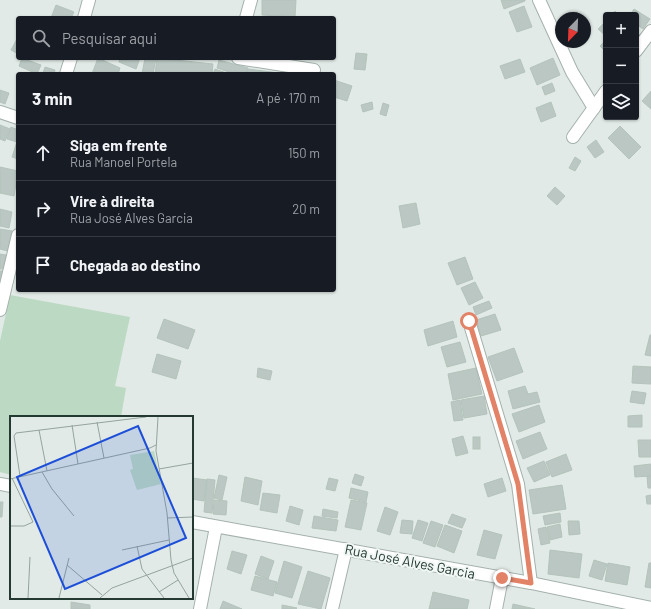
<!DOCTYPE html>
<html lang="pt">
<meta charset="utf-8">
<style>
:root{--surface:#171b24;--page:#20242c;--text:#f1f3f6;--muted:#9ea1a6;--line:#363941}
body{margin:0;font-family:Barlow,sans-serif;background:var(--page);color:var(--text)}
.controls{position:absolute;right:12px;top:12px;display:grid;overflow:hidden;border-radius:4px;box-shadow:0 1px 3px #0004}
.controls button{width:36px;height:36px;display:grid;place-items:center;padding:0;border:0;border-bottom:1px solid var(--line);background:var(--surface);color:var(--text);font:20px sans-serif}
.compass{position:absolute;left:555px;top:12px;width:36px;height:36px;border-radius:50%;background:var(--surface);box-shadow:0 1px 3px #0004;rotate:203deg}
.stop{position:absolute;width:12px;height:12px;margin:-9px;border:3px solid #e28267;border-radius:50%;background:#fff}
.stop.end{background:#e28267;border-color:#fff;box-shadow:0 1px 4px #0008}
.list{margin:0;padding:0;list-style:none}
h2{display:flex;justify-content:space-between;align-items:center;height:52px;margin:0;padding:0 16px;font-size:17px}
h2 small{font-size:13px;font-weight:400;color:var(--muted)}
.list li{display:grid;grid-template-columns:26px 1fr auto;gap:12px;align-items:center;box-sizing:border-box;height:56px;padding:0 16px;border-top:1px solid var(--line)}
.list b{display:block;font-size:15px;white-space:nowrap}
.list p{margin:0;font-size:13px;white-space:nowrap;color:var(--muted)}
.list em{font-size:13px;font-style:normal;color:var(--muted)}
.icon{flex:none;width:22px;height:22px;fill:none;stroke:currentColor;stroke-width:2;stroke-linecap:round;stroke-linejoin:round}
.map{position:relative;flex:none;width:651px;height:609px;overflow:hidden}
.search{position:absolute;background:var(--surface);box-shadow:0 1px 3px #0004;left:16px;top:16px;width:320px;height:44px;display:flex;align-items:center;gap:10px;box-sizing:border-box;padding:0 14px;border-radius:4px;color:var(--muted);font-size:15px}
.panel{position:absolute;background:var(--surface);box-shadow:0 1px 3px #0004;left:16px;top:72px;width:320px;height:220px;border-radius:4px}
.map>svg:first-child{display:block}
.green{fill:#bcd9c3}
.building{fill:#bac7c2;stroke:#b4c3bc}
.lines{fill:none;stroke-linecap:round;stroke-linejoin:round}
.minor-casing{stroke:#a5b1ac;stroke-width:14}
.minor{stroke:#fff;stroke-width:12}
.route{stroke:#e28267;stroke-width:5}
.labels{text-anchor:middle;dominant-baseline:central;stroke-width:4;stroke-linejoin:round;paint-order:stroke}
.street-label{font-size:14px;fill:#243932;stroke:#f1f7f4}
.inset-road{fill:none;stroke:#95a39e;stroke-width:1}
.view{fill:#1d4ed8;fill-opacity:0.15;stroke:#1d4ed8;stroke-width:2}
.inset-edge{fill:none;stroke:#243932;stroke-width:2}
</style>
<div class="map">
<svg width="651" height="609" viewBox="0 0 651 609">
<rect width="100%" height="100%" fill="#e1eae6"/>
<path class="green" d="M10,295L130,317L115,386L126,388L121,417H11V475L0,472V341Z"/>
<g class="building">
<path d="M262,0H296L295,17L262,15Z"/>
<path d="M501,0H525V1L504,9Z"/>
<path d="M56,5L74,12L71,18H51Z"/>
<path d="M524,6L532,27L517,32L509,12Z"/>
<path d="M634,9L650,19L643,29L636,24V15H630Z"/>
<path d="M615,11L619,15H611Z"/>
<path d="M606,21V36L598,29Z"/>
<path d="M636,31L640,35L636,39Z"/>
<path d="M18,37V54L11,50Z"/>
<path d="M606,40V52L600,46Z"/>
<path d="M356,53L367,54L365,70L354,69Z"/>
<path d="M22,58L41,65L37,74L19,66Z"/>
<path d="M98,58L120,68L118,74H92Z"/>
<path d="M120,58H140L136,69L119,62Z"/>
<path d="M145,58H156L153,74H142Z"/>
<path d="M157,58L213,64L212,74H155Z"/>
<path d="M553,58L560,75L537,85L530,68Z"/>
<path d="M520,59L525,72L505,79L500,66Z"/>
<path d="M219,60L248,68L246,74H235L217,68Z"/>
<path d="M45,67L55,70L54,74L43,73Z"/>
<path d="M215,69L229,74H213Z"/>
<path d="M248,69L286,74H247Z"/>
<path d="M334,80L352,86L347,101L334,97Z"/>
<path d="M552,83L555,91L545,95L542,87Z"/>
<path d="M0,90L9,93L5,104L0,102Z"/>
<path d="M651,91V109L642,101Z"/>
<path d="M372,102L373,109L363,112L361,105Z"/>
<path d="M551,102L556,116L541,122L536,108Z"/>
<path d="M383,103L389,105L386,116L380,114Z"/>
<path d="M0,125L10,129L5,141L0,139Z"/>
<path d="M620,126L641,147L629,159L608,138Z"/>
<path d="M11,127L18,130V159L12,157L17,142L7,139Z"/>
<path d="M596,140L604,152L595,158L587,147Z"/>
<path d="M575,157L581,161L575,171L569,168Z"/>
<path d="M0,167L18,171L14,196L0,193Z"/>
<path d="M555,187L565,196L557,205L547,196Z"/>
<path d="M416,203L420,224L403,228L399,206Z"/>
<path d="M0,209L12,212L9,228L0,226Z"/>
<path d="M0,229L12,231L8,251L0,249Z"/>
<path d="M0,254L6,255L3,269H0Z"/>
<path d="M465,257L473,279L457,285L448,263Z"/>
<path d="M0,271H4L0,294Z"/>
<path d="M475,282L483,298L469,305L461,288Z"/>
<path d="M489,301L492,308L476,315L473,307Z"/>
<path d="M495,314L501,330L481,336L476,320Z"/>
<path d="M164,319L195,330L188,349L157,338Z"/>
<path d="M453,321L457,337L428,346L424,330Z"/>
<path d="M650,335H651V356L645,355Z"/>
<path d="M460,342L466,362L447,367L441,347Z"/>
<path d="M514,348L523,372L497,381L488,357Z"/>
<path d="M157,354L181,361L176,379L152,372Z"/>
<path d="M633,366L651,367V384L632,383Z"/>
<path d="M258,368L272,371L270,380L257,377Z"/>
<path d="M476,368L482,394L453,400L448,374Z"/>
<path d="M525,386L528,394L537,392L540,402L513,409L508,391Z"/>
<path d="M632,391L646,393L644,404L630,402Z"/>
<path d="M484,396L487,414L464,418L461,400Z"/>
<path d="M460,400L463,420L454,421L451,402Z"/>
<path d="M539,405L545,422L519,432L512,414Z"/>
<path d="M642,415V427H628V416Z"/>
<path d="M540,432L547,449L523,459L516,441Z"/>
<path d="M463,436L468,453L456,456L452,439Z"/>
<rect x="473" y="437" width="7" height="12"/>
<path d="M638,440H651V457H639Z"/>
<path d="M566,454L572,470L552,477L546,462Z"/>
<path d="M544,461L550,475L534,482L527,468Z"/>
<path d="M651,464V476L635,477L634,466Z"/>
<path d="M355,474L364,477L361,486L352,483Z"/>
<path d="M219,475L227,477L222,500L214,498Z"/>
<path d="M647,476H651V488H648Z"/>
<path d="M245,477L262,481L258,505L241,501Z"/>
<path d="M192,478L207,480L204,501L192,499Z"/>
<path d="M329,478L338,480L335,491L326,489Z"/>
<path d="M502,478L506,491L488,497L484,484Z"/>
<path d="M207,479L215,480L212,513L204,512Z"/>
<path d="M562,485L566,509L533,514L529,490Z"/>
<path d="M351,488L368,492L366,502L349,498Z"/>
<path d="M263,493L280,495L277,513L260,510Z"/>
<path d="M651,495V504H647L646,496Z"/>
<path d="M214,500L227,501L226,515L213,514Z"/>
<path d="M351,500L367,503L361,530L345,527Z"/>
<path d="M0,502H3L2,517H0Z"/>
<path d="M290,506L303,510L299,525L286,521Z"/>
<path d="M385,507L398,512L390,535L377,531Z"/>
<path d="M323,509L338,512L337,518L322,516Z"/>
<path d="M560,513L561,522L545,525L543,516Z"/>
<path d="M452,514L466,519L462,528L448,523Z"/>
<path d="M314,516L338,520L336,531L312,528Z"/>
<path d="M402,520L413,521L412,534L400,533Z"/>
<path d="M418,520L428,523L422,541L412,538Z"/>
<path d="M431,521L443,525L435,547L423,543Z"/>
<path d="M568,521H579L580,534L569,535Z"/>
<path d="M560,524L562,537L550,540L547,527Z"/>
<path d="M445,525L462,531L454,553L437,546Z"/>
<path d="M546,527L550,543L541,545L538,529Z"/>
<path d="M484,530L502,535L495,559L477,555Z"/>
<path d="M550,550L582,554L579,578L548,574Z"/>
<path d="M232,551L247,555L241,574L227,569Z"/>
<path d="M261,556L274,561L268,579L255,574Z"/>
<path d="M594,560L607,564L602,580L589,576Z"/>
<path d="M284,561L302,567L292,598L275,593Z"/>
<path d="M608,563L630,567L627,585L605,581Z"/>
<path d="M649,563H651V588L645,587Z"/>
<path d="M308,571L330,578L321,609L298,604Z"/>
<path d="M255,576L277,582L273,596L251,590Z"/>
<path d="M433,592L469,600L467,609H429Z"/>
<path d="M223,601L242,609H220Z"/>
<path d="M71,602L90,605V609H71Z"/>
<path d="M513,604L535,609H512Z"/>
<path d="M282,605L297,608L296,609H282Z"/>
</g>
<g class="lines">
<defs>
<g id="minor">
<path d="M539,0L572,72L594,108"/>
<path d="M84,18L89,0"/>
<path d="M246,18L251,0"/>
<path d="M636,51L651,31"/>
<path d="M238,58L314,70"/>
<path d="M66,74L71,58"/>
<path d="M0,112L18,118"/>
<path d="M573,137L606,91"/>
<path d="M0,310L18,235"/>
<path d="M469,321L518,484L531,583"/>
<path d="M0,484L11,486"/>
<path d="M192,522L531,583L651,608"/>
<path d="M200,609L216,527"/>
<path d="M332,609L346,549"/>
<path d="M496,609L502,578"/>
</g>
</defs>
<use href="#minor" class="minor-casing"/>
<use href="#minor" class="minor"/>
</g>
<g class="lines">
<path class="route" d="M469,321L518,484L531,583L502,578"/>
</g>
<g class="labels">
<g class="street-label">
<text transform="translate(410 561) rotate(11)">Rua José Alves Garcia</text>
</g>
</g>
<g transform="translate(10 416)">
<rect width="183" height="183" fill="#e1eae6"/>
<path d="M144,35L151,68L127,74L120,54L123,53L120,39Z" fill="#bcd9c3"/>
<path class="inset-road" d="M148,1L146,35L157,97L161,144L164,157L179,182M87,6L94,42M62,9L68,48M29,14L37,55M149,53L183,47M32,56L42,73L64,100M10,60L4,20L6,17L136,1M0,63L140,32L146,29M157,102L183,101M0,110H14L23,106L2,62M127,130L132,153L154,182M112,134L159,124M57,149L92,179M149,176L168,164M18,182L20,141M49,182L59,142M90,182L102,172L183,142"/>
<path class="view" d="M128,10L176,122L55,173L7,61Z"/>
<rect width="183" height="183" class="inset-edge"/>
</g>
</svg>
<div class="controls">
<button>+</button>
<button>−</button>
<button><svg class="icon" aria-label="layers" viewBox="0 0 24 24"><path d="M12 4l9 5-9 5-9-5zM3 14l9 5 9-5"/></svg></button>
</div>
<svg class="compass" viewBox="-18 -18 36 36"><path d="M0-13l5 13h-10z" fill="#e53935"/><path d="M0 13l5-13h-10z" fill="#9ea1a6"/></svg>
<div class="stop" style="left:469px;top:321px"></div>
<div class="stop end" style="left:502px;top:578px"></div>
<div class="search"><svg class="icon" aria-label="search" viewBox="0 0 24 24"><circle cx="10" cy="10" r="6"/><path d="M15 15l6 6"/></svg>Pesquisar aqui</div>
<section class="panel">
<h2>3 min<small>A pé · 170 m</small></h2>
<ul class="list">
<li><svg class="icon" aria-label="ahead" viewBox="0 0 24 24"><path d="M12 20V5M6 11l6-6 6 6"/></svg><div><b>Siga em frente</b><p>Rua Manoel Portela</p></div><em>150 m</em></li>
<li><svg class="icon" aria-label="right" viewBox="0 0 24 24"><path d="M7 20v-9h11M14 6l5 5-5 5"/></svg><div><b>Vire à direita</b><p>Rua José Alves Garcia</p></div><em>20 m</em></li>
<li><svg class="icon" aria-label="arrive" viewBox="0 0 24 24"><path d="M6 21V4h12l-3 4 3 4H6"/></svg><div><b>Chegada ao destino</b></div></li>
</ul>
</section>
</div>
